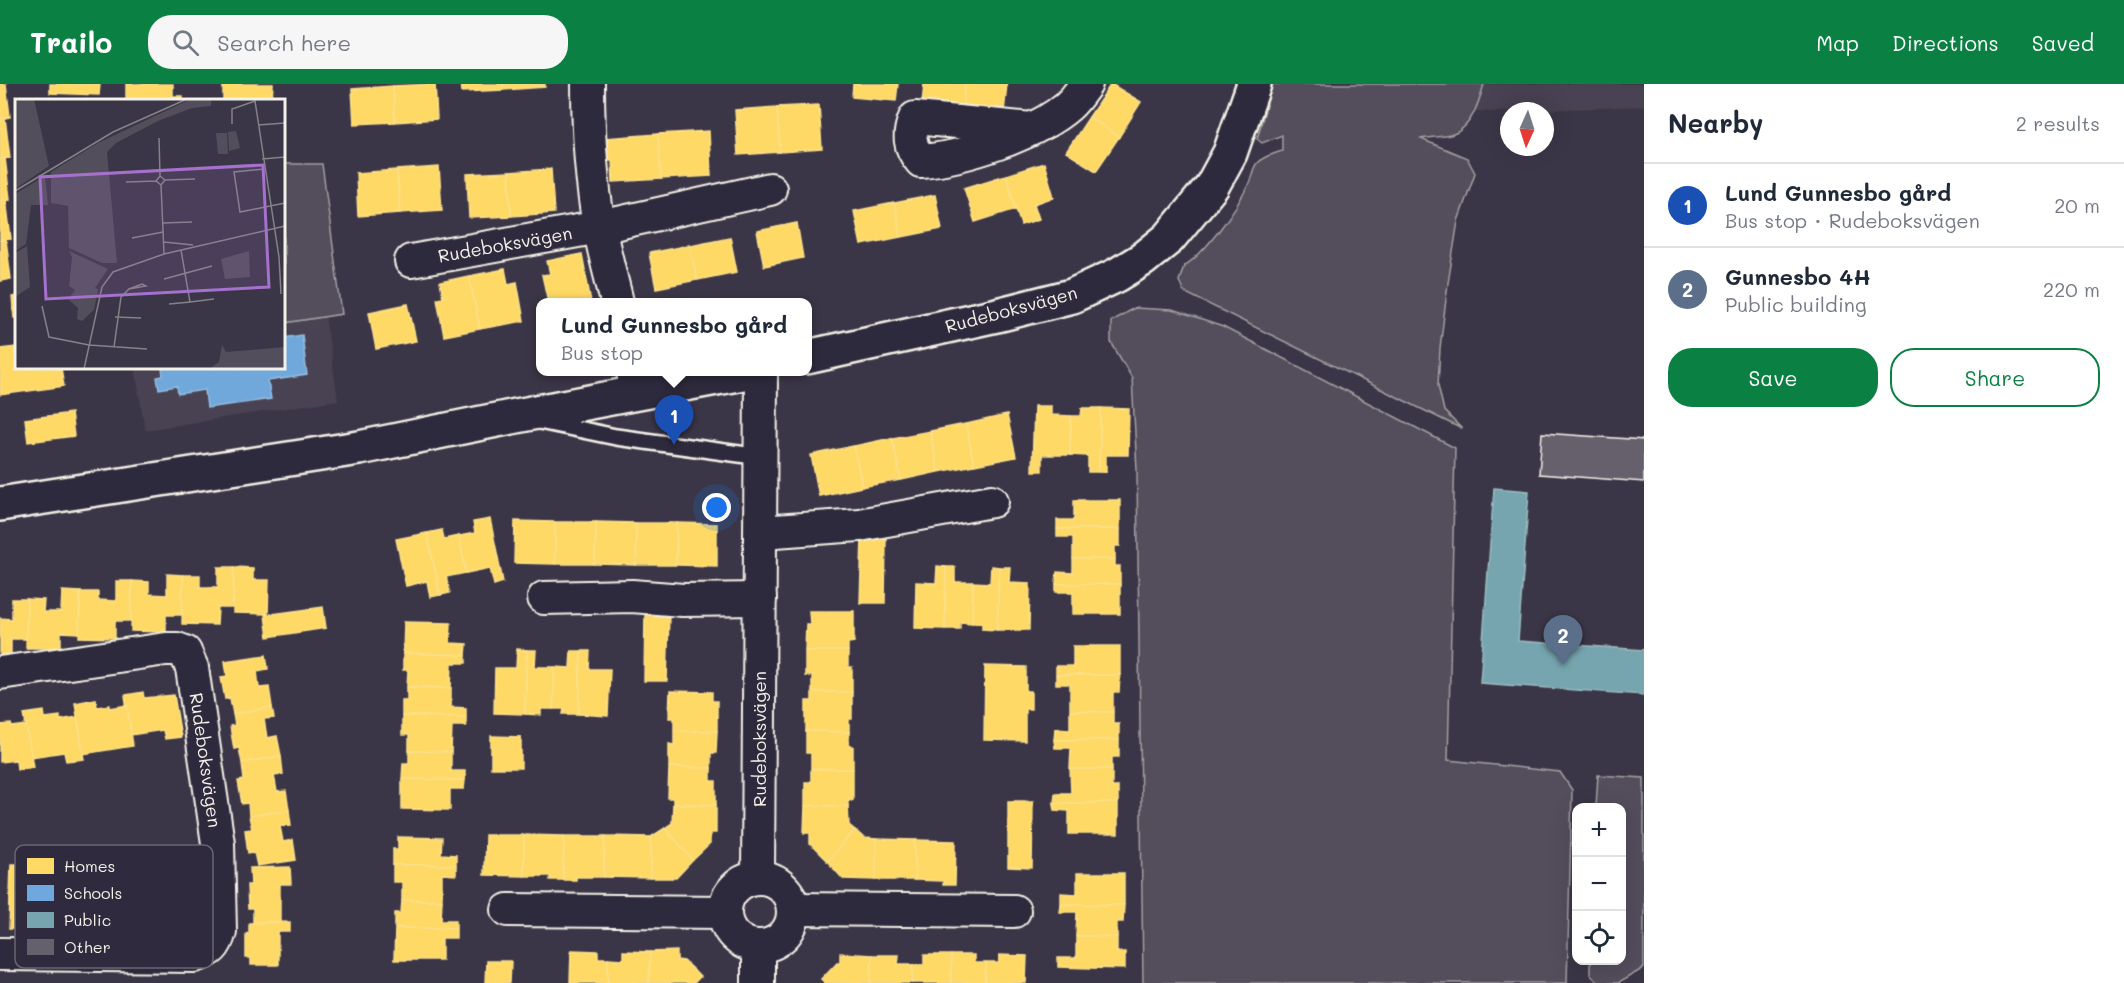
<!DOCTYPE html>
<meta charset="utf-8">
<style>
:root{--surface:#fff;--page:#f6f6f7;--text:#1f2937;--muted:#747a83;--line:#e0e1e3;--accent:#0b8043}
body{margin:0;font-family:Mali,sans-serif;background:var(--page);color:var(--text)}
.controls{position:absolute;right:18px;bottom:18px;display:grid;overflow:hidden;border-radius:12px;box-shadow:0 6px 24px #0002}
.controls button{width:54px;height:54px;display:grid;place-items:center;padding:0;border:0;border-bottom:2px solid var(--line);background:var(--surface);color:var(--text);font:30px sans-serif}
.compass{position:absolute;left:1500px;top:18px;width:54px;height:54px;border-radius:50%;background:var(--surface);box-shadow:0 6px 24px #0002;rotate:183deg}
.you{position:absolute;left:717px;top:424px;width:21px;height:21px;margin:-15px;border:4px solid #fff;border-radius:50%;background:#1a73e8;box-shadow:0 0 0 9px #1a73e833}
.badge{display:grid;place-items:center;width:39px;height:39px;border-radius:50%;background:var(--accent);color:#fff;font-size:20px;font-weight:700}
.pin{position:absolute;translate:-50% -50px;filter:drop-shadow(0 2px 3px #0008)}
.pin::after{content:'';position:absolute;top:32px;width:21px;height:18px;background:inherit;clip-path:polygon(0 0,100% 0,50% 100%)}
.popup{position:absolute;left:536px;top:214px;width:276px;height:78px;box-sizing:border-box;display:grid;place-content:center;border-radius:12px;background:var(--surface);filter:drop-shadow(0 2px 4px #0005);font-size:20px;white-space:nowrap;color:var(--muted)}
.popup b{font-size:22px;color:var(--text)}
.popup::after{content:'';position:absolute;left:50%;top:100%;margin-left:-12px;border:12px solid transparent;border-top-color:var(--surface)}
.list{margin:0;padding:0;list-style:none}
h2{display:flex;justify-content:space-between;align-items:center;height:78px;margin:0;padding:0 24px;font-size:26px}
h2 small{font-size:20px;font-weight:400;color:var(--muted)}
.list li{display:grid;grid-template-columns:39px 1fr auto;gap:18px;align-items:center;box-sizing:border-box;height:84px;padding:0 24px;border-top:2px solid var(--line)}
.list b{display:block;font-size:22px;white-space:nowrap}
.list p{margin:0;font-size:20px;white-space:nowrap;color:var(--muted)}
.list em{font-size:20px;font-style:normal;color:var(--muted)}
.actions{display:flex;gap:12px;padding:18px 24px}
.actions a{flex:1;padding:14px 0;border:2px solid var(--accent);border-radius:24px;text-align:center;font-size:21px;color:var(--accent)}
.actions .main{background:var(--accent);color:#fff}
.icon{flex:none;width:33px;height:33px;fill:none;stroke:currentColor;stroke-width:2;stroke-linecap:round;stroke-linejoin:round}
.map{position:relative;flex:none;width:1644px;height:899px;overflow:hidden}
header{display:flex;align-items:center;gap:36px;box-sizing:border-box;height:84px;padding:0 30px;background:var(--accent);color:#fff}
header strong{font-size:28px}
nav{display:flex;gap:33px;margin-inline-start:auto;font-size:21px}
.search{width:420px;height:54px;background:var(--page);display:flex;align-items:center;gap:15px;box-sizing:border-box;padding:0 21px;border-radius:24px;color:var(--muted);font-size:22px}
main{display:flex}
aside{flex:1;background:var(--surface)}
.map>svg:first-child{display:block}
.built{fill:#484352}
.green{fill:#534e5c;stroke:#a4a0a2;stroke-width:1.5}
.homes{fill:#ffd966;stroke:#fce08d;stroke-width:1.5}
.schools{fill:#6fa8dc;stroke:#97bee0;stroke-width:1.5}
.public{fill:#76a5af;stroke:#9cbcc0;stroke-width:1.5}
.building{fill:#65616c;stroke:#f4f1e8;stroke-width:1.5}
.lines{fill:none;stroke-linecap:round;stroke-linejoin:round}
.service-casing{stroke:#f4f1e8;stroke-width:20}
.minor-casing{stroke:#f4f1e8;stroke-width:36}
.tertiary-casing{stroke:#f4f1e8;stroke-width:38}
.service{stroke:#2f2a3d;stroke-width:15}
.minor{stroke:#2f2a3d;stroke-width:32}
.tertiary{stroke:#2f2a3d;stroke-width:33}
.labels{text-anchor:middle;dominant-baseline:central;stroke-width:6;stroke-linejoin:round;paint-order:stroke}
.street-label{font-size:18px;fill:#f4f1e8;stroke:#2f2a3d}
.inset-road{fill:none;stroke:#858187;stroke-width:1.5}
.view{fill:#a571cd;fill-opacity:0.15;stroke:#a571cd;stroke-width:3}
.inset-edge{fill:none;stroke:#f4f1e8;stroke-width:3}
.key{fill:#2f2a3d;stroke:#6a6670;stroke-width:1.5}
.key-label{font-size:16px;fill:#f4f1e8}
</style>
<header>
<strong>Trailo</strong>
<div class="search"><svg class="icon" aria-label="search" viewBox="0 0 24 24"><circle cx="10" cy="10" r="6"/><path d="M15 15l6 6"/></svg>Search here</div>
<nav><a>Map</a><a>Directions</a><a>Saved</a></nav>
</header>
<main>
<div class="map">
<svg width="1644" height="899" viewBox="0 0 1644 899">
<rect width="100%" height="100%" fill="#3b3647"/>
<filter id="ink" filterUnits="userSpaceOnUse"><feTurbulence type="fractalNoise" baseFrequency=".0167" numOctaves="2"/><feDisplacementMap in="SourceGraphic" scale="12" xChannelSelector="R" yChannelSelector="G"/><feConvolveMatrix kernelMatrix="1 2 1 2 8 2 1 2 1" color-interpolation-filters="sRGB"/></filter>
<g filter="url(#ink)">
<g class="built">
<path d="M1265,0H1644V22L1493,28L1260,13Z"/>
<path d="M325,232L338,316L145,346L135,284H162L163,292L159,305L177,302L179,310L205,306L208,324L271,315L268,297L307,291L302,252L284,254V239Z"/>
</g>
<g class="green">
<path d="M1272,0H1484C1479,18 1471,46 1450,51C1440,53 1430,53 1421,55L1467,74L1475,89L1458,137L1448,199L1440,264L1438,301L1444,327L1462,345L1184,208L1179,197L1184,182C1206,169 1237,124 1248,101C1252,94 1252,85 1257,79C1263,72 1274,70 1282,67V51L1262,59L1257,55Z"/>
<path d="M284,80H322L342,230L284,239Z"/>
<path d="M1134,224L1172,226L1223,243L1455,364L1448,676L1560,688L1572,706L1567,899H1143L1137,386L1132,294L1111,258V237Z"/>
<path d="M1598,691L1644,694V884L1618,899H1598L1590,889V877L1622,876V724L1596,723Z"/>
</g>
<g class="homes">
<path d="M0,0H6L10,33L0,35Z"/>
<path d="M50,0H100L99,11L50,9Z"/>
<path d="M126,0H173V12H183V16H126Z"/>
<path d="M223,0H273L272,16H223Z"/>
<path d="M435,0L437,35L395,38L393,2Z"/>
<path d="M461,0H503V6L462,8Z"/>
<path d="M503,0H545V3L503,6Z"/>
<path d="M853,0H898L896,17L852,13Z"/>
<path d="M924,0H965L963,24L922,20Z"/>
<path d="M965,0H1007L1004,28L963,24Z"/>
<path d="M1111,0L1141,18L1119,53L1089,33Z"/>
<path d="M393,2L395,38L354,40L352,5Z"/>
<path d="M819,21L822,65L780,68L777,23Z"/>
<path d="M777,23L780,68L738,71L735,26Z"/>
<path d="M1089,33L1119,53L1096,87L1066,68Z"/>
<path d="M5,34L10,74L0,75V35Z"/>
<path d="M709,47L711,92L661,95L658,50Z"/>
<path d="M658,50L661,95L613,98L612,76H607L605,54Z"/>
<path d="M5,74L10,115L0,116V75Z"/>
<path d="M1044,79L1054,113L1034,120L1039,135L1021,141L1006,91Z"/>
<path d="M439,83L442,126L400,129L397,86Z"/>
<path d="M551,85L554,129L511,132L509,88Z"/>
<path d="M397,86L400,129L358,132L356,89Z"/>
<path d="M509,88L511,132L469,134L467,90Z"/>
<path d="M1006,91L1016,125L975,138L964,104Z"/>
<path d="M935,111L942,145L901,153L894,119Z"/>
<path d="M6,115L11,155L0,156V116Z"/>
<path d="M894,119L901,153L861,161L854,127Z"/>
<path d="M797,139L803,174L764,182L757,147Z"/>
<path d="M730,153L737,188L697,196L690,161Z"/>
<path d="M0,156H6L11,195L0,197Z"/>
<path d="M690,161L697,196L656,204L649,169Z"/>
<path d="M582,170L591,218H548L542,191L550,190L547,177Z"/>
<path d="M505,185L508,200L517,198L524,237L480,245L469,192Z"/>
<path d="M469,192L480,245L444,252L437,214L443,213L440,198Z"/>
<path d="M16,212V234H14L12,213Z"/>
<path d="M408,220L416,257L376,265L369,228Z"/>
<path d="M16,263V284H61L64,302L0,311V265Z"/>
<path d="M1034,322H1051V331L1071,332L1070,371H1042V387H1032Z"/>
<path d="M1082,324H1101L1099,388H1088V372L1070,371L1071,332H1081Z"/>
<path d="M1101,324L1129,325L1128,371H1106V388H1099Z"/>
<path d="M71,329L74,352L28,358L25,335Z"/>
<path d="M1007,331L1016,373L974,381L966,340Z"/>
<path d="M966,340L974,381L938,388L930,347Z"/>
<path d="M930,347L938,388L901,396L892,354Z"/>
<path d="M892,354L901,396L862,403L854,362Z"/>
<path d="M854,362L862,403L819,412L811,371Z"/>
<path d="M1074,416H1120V445H1057V436H1074Z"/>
<path d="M490,435L503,498L494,501L490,484L466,489L459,452L475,449L473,438Z"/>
<path d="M515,437L555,438V480L514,479Z"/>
<path d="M555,438H596L595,480H555Z"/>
<path d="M596,438L636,439V481L595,480Z"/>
<path d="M636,439H677L676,481H636Z"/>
<path d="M677,439L717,440V482L676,481Z"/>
<path d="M1057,445H1120V462H1115V475H1073V453H1057Z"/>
<path d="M442,446L444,455L459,452L466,489L446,493L450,509L440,511L427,449Z"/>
<path d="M427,449L440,511L430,513L427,497L406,502L396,455Z"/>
<path d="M862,453L886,454L885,519H860Z"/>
<path d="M1073,475H1115V482H1120V500H1056L1057,488L1073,489Z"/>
<path d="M937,482L946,483L945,545L915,544L916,498L936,499Z"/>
<path d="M991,482L999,483L997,546L982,545V539H972L973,498L990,499Z"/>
<path d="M218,483H234L233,524H218L217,541L182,540L183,491H200V503H218Z"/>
<path d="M234,483L253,484V496H269L268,530L233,529Z"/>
<path d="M946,483H955V498H973L972,539L960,538V545H945Z"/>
<path d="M999,483H1010L1009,498L1030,499L1029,546H997Z"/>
<path d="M167,490L183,491L182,531H166V548L131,547L132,497L149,498V510L167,511Z"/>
<path d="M116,497H132L131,537H115V554L79,553L80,508H98V516L116,517Z"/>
<path d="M1056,500H1120V530H1073V508H1056Z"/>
<path d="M62,507L80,508L79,549L61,548V564H26L27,515L44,516L43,528H61Z"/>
<path d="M12,515H27L26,555H11V572H0V534L12,535Z"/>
<path d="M323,523L326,544L268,553L265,531Z"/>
<path d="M809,527H854V558L848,559V567H805L806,540H810Z"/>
<path d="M645,530L669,531L667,597H644Z"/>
<path d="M404,538L451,539L450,559L467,560L466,571L403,569Z"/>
<path d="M1073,562H1120V591H1056V582H1073Z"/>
<path d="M517,565L527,566L525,630L494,629L495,584H516Z"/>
<path d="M527,566H536L535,583H555L553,625H541V631L525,630Z"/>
<path d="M571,567H581L579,630H563L564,625H553L555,583L570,584Z"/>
<path d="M581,567H590L589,585H610L608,632L579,630Z"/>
<path d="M805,567H848V583H852V608H812V592H805Z"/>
<path d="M403,569L466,571V579H452L451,604L407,603L408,586H403Z"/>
<path d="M266,571L268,585L257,587L259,604L269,603L272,623L233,630L230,614L225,615L221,593L227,592L225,577Z"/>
<path d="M985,582L1026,583V607H1031V625H1025V657L984,656Z"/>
<path d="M1056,591H1120L1119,608H1113V628L1070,627V600H1056Z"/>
<path d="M407,603L451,604V623L466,624V633L402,632V616H407Z"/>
<path d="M670,607L712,608V617H717V647H674V634H669Z"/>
<path d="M143,608L144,614L174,611L181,653L165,655L163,646L131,651L125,611Z"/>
<path d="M812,608H852V635H849V648L806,647V617H812Z"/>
<path d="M96,615L97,623L110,621V624L127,621L133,662L83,670L75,619Z"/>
<path d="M272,623L274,634L264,635L267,654L277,652L281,672L242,679L239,664L234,665L230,642L235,641L233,630Z"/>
<path d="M44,627L45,634L60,632V636L77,633L84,675L66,677L64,668L31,673L24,630Z"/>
<path d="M1070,627L1113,628V640H1119V656H1054L1055,644L1070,645Z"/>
<path d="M402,632L466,633V642H452L451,668L409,667V651H402Z"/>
<path d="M11,640L12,643L26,641L33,683L17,685L16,676L0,678V641Z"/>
<path d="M674,647H717L716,669H711V684L669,683V660L674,661Z"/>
<path d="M806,647L849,648V662H853V685H811V669H806Z"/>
<path d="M491,652L521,653V684H491Z"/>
<path d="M1054,656H1119V673H1112V685H1070L1071,664H1055Z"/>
<path d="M409,667L451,668V687H465V696L402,695L403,679H409Z"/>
<path d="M281,672L283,690L274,691L277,708L286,707L289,726L249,732L248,719L242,720L238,697L244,696L242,679Z"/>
<path d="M669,683L711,684V697H716V721L673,720V714H668Z"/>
<path d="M811,685H853V716H848V722H805V698H811Z"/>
<path d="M1070,685H1112V703H1118V719H1054L1055,709H1071Z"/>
<path d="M402,695L465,696L464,705H450V726L402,725Z"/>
<path d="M1008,717H1033L1032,784L1008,783Z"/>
<path d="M1054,719H1118V750H1069V727L1055,726Z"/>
<path d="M673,720L716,721V749H710V760L693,776L665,744L672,739Z"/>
<path d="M805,722H848L849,741L855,746L827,777L810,760V749H804Z"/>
<path d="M289,726L291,741L280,742L283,758L293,756L296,776L257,782L254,768L248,769L245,746L252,745L249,732Z"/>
<path d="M665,744L693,776L676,794H651V753Z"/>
<path d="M855,746L864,754L876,755V796L843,795L827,777Z"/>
<path d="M485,751H524V792L484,791Z"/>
<path d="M524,751L564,752L563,796H550V792H524Z"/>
<path d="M564,752H605L604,793H576V796H563Z"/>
<path d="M605,752L651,753V794L604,793Z"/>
<path d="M398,753L442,754L441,770L456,771V781H393V765H398Z"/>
<path d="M876,755L915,756V796H876Z"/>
<path d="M915,756L956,757L955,801H943V797L915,796Z"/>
<path d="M11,780H30L29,811L43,812L44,798H54L53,836L44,835V846L9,845Z"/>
<path d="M393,781H456V791L442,790V816H402V798H393Z"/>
<path d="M290,783L291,800H280V838H253V825H248L247,801H251L250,784Z"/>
<path d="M1077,789H1124V821L1061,820V809L1077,810Z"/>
<path d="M54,798L103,800L102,838H90V848L53,847Z"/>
<path d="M137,799H150L149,840H137V847L101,846L103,800H123V813H137Z"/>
<path d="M150,799L199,801L198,840H183V848L149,847Z"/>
<path d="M402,816H442L441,836H456V844H395V829H401Z"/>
<path d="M1061,820L1124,821L1123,838H1117V853L1076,852L1077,828H1060Z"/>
<path d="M290,838V848H278V881H251V874H246V850L249,849V839Z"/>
<path d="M395,844H456V854H442V876H394Z"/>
<path d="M1076,852L1117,853V868H1125V885L1058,883V874H1076Z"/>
<path d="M571,866L598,867V874H608V899H570Z"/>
<path d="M623,867L650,868L649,899H608V874L623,875Z"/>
<path d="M677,867V876L684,877L700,893L694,899H649L650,868Z"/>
<path d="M840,869L872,871L871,899H825L821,895L837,878H840Z"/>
<path d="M872,871H899L898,880H913V899H871Z"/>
<path d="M924,871H951V899H913V880H924Z"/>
<path d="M951,871H974V879H986L985,899H951Z"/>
<path d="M999,871L1027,872L1026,899H985L986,879H999Z"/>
<path d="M486,877H511L510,899H485Z"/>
</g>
<path class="schools" d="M302,251L307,291L268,297L271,315L207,324L205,306L178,310L177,302L159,305L157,293L163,292L162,284H284V254Z"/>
<path class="public" d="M1494,404L1529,407L1518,557L1644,566V611L1480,599Z"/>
<path class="building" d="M1542,349L1644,356V398L1539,390Z"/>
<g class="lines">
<defs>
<path id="service" d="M539,337L616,353L761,373"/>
<g id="minor">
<path d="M588,0C588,48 591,95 599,142C604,168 611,193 617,218"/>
<path d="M1032,45L915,34C908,51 909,63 921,77C964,74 1036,50 1068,22C1075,16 1081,7 1086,0"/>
<path d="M411,177L600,143L770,105"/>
<path d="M633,288L637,309"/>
<path d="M761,448L859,441L992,417"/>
<path d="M544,514L632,512L683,516L760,515"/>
<path d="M0,589L166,565H177L185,568L192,584L218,759L220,847C216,863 211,867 195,872L0,870"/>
<path d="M758,794L761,288"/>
<circle cx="759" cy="828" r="34"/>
<path d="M793,825L1014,827"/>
<path d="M508,826L725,828"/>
<path d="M758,899V862"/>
</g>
<g id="tertiary">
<path d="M807,273L997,231L1072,212L1117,191L1143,175L1169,154L1212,102L1230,69L1254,0"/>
<path d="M0,420L359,364L516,332L748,288"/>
</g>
</defs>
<use href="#service" class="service-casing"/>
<use href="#minor" class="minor-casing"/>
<use href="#tertiary" class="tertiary-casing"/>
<use href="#service" class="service"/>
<use href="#minor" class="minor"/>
<use href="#tertiary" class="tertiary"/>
</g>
</g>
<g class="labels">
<g class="street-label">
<text transform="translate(505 160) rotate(-10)">Rudeboksvägen</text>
<text transform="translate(1011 225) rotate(-15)">Rudeboksvägen</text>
<text transform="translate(759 655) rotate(-90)">Rudeboksvägen</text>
<text transform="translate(206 676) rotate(82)">Rudeboksvägen</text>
</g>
</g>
<g transform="translate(15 15)">
<rect width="270" height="270" fill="#3b3647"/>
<path d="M0,0H19L34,67L0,90ZM176,0H196V7L177,9L143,22L101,44L92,53L102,164H87L54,149L53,107L36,104V73L83,44ZM221,32L225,49L214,52L213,33ZM201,34H212L213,55H203ZM30,77L33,106H16L11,145L0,152V95ZM12,147L15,188L0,198V154ZM54,152L93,170L80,189L83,190L79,211L67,222L62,220L63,209L53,200L60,191L54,187L57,158ZM234,152L235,178L210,180L206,160ZM207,246L211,253L270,248V270H194L204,263Z" fill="#534e5c"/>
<path class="inset-road" d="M217,25V10L240,2L264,158L266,195M243,26L270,24M144,39L145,77M247,60L270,58M249,70L219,73L225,113L270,104M150,81L180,80M111,83L141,82L146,86L150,81L145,77L141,82M146,86L149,155M0,92L98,33L172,0M148,124L177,123M117,139L148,133M149,143L178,146M149,180L197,167M175,203L199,200M154,205L175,203L166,151M27,207L34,238L74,246L132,250M100,218L126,219M99,248L106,198L114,190L127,185L131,187L114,190M69,270L87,188L98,173L149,155L270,127"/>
<path class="view" d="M248,66L254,188L31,200L25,78Z"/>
<rect width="270" height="270" class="inset-edge"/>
</g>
<rect x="15" y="761" width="198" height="123" rx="9" class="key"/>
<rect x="27" y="774" width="27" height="16" fill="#ffd966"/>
<rect x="27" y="801" width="27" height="16" fill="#6fa8dc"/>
<rect x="27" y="828" width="27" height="16" fill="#76a5af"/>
<rect x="27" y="855" width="27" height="16" fill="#65616c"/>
<g class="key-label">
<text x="64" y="788">Homes</text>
<text x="64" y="815">Schools</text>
<text x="64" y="842">Public</text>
<text x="64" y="869">Other</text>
</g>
</svg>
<div class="controls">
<button>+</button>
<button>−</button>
<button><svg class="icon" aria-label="locate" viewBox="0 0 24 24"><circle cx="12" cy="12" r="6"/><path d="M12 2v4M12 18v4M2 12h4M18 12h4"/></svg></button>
</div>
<svg class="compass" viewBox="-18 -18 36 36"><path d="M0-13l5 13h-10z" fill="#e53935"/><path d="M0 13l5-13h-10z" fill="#747a83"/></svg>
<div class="you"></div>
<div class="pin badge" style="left:674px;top:361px;background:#1a4fb4">1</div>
<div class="popup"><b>Lund Gunnesbo gård</b>Bus stop</div>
<div class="pin badge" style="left:1563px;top:581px;background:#5c6f8a">2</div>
</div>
<aside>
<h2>Nearby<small>2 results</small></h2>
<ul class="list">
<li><span class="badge" style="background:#1a4fb4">1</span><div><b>Lund Gunnesbo gård</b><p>Bus stop · Rudeboksvägen</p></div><em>20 m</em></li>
<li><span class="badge" style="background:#5c6f8a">2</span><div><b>Gunnesbo 4H</b><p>Public building</p></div><em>220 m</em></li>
</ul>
<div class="actions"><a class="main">Save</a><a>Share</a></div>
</aside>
</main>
